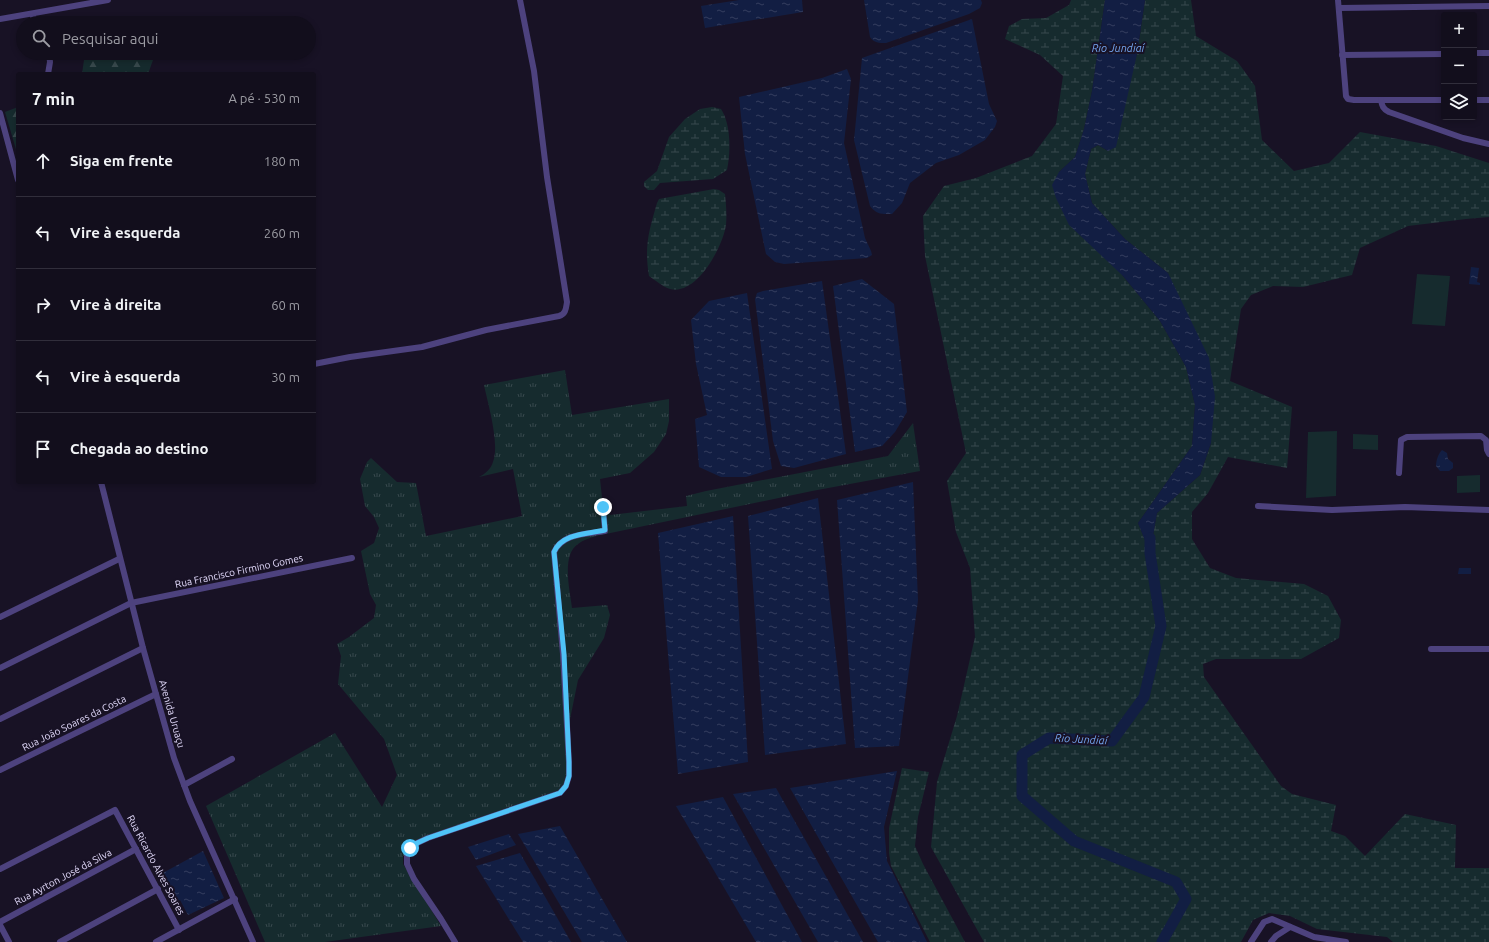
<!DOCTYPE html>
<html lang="pt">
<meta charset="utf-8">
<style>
:root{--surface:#120e1c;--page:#1b1725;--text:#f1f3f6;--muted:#9c9ca3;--line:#312e3b}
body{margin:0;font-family:Ubuntu,sans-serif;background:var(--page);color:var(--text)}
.controls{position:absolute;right:12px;top:12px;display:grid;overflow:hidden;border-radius:4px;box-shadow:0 2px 6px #0003}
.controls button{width:36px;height:36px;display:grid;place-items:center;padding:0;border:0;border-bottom:1px solid var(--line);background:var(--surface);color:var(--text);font:20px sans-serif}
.stop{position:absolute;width:12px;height:12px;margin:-9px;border:3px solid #4fc3f7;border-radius:50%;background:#fff}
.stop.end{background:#4fc3f7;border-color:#fff;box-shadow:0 1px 4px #0008}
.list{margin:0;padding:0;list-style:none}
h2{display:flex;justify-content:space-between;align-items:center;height:52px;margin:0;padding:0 16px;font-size:17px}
h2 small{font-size:13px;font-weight:400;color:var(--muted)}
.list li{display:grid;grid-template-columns:26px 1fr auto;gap:12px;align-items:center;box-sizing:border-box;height:72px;padding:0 16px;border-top:1px solid var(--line)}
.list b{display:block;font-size:15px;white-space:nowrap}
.list em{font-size:13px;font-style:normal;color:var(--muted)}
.icon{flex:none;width:22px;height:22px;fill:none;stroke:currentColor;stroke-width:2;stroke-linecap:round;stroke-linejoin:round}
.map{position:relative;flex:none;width:1489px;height:942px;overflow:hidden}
.search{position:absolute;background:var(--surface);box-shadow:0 2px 6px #0003;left:16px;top:16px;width:300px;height:44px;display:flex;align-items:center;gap:10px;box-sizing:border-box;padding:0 14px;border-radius:22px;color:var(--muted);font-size:15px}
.panel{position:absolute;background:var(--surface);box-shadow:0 2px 6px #0003;left:16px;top:72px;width:300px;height:412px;border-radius:4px}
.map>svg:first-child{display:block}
.grass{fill:url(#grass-tufts)}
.forest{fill:url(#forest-firs)}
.wetland{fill:url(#wetland-marsh)}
.pitch{fill:#162b2e}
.water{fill:url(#water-ripples)}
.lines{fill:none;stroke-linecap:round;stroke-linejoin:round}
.river{stroke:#121e43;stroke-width:11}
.minor{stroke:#4d427e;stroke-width:6}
.route{stroke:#4fc3f7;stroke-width:5}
.labels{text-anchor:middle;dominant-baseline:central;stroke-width:4;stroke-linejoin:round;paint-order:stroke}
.street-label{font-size:10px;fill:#e2dafb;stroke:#181225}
.water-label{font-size:11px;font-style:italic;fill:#74a5ef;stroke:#181225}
</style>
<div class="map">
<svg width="1489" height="942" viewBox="0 0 1489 942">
<defs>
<pattern id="grass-tufts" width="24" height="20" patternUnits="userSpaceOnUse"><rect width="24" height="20" fill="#162b2e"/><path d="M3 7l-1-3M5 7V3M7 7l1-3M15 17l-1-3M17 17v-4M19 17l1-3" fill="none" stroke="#38494d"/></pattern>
<pattern id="forest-firs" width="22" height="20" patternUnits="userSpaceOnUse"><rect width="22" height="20" fill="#162b2e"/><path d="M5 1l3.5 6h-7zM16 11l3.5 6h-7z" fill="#38494d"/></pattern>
<pattern id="wetland-marsh" width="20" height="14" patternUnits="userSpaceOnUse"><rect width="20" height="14" fill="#162b2e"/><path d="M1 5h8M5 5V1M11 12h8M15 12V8" fill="none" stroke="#38494d"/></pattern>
<pattern id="water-ripples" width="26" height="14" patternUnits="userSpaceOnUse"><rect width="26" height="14" fill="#121e43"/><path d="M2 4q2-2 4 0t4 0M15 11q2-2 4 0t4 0" fill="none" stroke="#343e5f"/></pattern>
</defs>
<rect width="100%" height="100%" fill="#181225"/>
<path class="grass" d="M565,370L572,415L669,399V421L666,434L654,452L630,473L600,479L603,507L610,515L687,506L686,496L706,491L888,456L913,423L920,471L812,491L596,536C590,538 583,540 578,544C561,555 570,591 572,608L607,605L610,615L604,638L578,680L568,729L569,776L560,793L428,838L403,856V864L441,926L325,942H265L206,806L335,733L382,807L397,775L384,739L338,684L341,656L337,644L349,637L374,618L376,605L370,594L361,551L374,543L379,528L374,517L365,506L360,479L367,462L371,458L397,482L416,483L426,536L522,516L513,469L479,477C485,474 491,469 493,462C500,444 488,404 484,385Z"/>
<g class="forest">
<path d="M85,53H142L153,60L148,74H82Z"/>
<path d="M18,107V156L5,112Z"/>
</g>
<g class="wetland">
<path d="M1071,0H1105L1092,91L1084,129L1075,157L1059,172L1123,276L1160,321L1186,367L1195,405L1192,446L1138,523L1150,552L1157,513L1200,475L1211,443L1168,273L1125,239L1092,203L1085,174L1091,149L1098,145L1108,151L1137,54L1145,0H1191L1196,36L1237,61L1255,86L1262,140L1294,171L1329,163L1360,132L1436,146L1489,163V217L1466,219L1408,226L1360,248L1352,275L1303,287L1273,286L1251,295L1241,309L1230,381L1292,407L1287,468L1228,457L1208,493L1192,512V539L1210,568L1236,578L1304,584L1328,596L1341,620L1339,638L1301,659H1216L1203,664L1204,677L1281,786L1292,794L1336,805L1331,831L1345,836L1365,856L1405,814L1456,825L1455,868H1489V942H1393L1387,937L1317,929L1290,916L1269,913L1253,920L1241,942H984L931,847L937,782L957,716L975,637L970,568L956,532L947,481L966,453L925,256L923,216L944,186L976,178L1032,156L1056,124L1063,76L1040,55L1005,39L1009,26L1022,19L1046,18L1069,5Z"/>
<path d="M712,107L721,109C731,124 731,153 727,170L713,179L660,183L654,190H648L644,186V182L657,171L669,137L685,119L700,109Z"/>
<path d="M714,189L719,190L725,194C726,204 727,214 726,225C723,246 697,296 670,289C663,287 655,280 649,276C644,246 649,231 657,203L659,199Z"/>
<path d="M902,768L929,772L918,817L915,846L923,864L965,942H930L891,866L889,853V828Z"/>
</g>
<g class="pitch">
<path d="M1417,274L1450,276L1445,326L1412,324Z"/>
<path d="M1337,431L1336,496L1306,498L1308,432Z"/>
<path d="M1353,434L1378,435V450L1353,449Z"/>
<path d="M1480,475V492L1457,493V476Z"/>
</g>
<g class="water">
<path d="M739,0H802L803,12L705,28L701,6Z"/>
<path d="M864,0H981L982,3L980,8L969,14L886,43C879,43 874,43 870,37Z"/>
<path d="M1105,0H1145L1137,54L1116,147L1108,151L1098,145L1091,149L1085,174L1092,203L1125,239L1168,273L1209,358L1215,397L1211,443L1200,475L1157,513L1150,553L1138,523L1192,446L1195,405L1186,367L1160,321L1123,276L1069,225L1056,198L1052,185L1059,172L1075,157L1084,129L1092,91Z"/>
<path d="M972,19L989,104L997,121L995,127L985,140L959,155L936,163L910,183L902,203L892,214C882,214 877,215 870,206L854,140L862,58Z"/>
<path d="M847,69L851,79L844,143L865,238L871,251L872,255L867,258L784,264L775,262L766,254L745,154L739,97L822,78Z"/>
<path d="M1471,267L1479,268L1477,282L1480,283V285L1469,284Z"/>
<path d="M862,279L894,304L907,412L895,432L882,446L855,452L833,286Z"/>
<path d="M822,281L846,454L794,468L781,466L773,441L755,299L757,293L763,291Z"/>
<path d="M747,293L772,469L746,477H721L699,467L695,419L707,415L696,364L691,320L709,301Z"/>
<path d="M1442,450L1447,453L1448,459L1453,463V468L1449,471H1440L1436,466C1436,461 1438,454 1442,450Z"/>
<path d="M913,482L918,600L899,746L855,748L837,500Z"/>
<path d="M818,498L846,744L765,755L748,516Z"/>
<path d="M733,516L748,762L678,774L658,533Z"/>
<path d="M1459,568H1471V574H1458Z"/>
<path d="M897,771L884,827L887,861L927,942H878L790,788Z"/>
<path d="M776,788L863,942H818L733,794Z"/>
<path d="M723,797L802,942H756L676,806Z"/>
<path d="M560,826L627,942H582L518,834Z"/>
<path d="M509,834L516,845L476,860L468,847Z"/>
<path d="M203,851L224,898L188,915L180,900L175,902L161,874Z"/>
<path d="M520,853L571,942H523L476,866Z"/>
</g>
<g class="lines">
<path class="river" d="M1150,538V553L1161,626L1144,697L1112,741L1049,738L1022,755V796L1074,841L1176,882L1186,899L1162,942"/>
<g class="minor">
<path d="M1338,0L1346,96L1348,99L1354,100H1444"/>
<path d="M1339,8L1489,6"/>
<path d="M32,14L36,23"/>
<path d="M0,19L108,0"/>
<path d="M1474,53H1489"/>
<path d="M1342,55L1444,54"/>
<path d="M48,74L50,62L49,53"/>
<path d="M1381,100C1382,106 1383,109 1389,112L1463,138L1489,144"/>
<path d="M1474,100H1489"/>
<path d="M0,113L18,180"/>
<path d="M314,364L350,357L422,347L486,330L559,316C566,314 566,308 567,302L547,177L534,71L520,0"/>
<path d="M1399,473L1401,440L1407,437L1481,436L1486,440L1487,450L1489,454"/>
<path d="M101,482L143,648L174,758L190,801L253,942"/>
<path d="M1258,506L1332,510L1405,507L1489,510"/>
<path d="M0,617L119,559"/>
<path d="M1431,649H1489"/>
<path d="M0,668L131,603L352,558"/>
<path d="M0,719L143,648"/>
<path d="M0,770L156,694"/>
<path d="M184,785L232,759"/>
<path d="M0,869L115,810L179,930"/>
<path d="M0,922L136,849"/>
<path d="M0,925L9,942"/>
<path d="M60,942L158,889"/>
<path d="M156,942L235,899"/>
<path d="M455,942L441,919L414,879L407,864V853L415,844L428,838L560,793L566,786L569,776V762L563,654L554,552C562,533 588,534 605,531L603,507"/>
<path d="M1251,942L1264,922L1272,919L1314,937L1346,942"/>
<path d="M1271,942L1276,936L1290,927"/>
</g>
</g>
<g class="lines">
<path class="route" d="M410,848L415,844L428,838L560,793L566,786L569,776V762L564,654L554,552C562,533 588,534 605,530L603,507"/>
</g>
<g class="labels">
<g class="street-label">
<text transform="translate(239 571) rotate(-12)">Rua Francisco Firmino Gomes</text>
<text transform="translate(172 714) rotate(74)">Avenida Uruaçu</text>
<text transform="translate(74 723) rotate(-26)">Rua João Soares da Costa</text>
<text transform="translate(156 865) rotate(62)">Rua Ricardo Alves Soares</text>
<text transform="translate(63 877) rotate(-28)">Rua Ayrton José da Silva</text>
</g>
<g class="water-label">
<text x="1118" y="48">Rio Jundiaí</text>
<text transform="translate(1081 739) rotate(3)">Rio Jundiaí</text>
</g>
</g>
</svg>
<div class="controls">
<button>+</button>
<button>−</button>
<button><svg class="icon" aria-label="layers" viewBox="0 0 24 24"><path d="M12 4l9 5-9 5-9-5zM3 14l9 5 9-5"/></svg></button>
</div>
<div class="stop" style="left:410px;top:848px"></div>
<div class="stop end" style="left:603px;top:507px"></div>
<div class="search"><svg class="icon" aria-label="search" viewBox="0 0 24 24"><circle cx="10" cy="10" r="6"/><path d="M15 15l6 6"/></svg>Pesquisar aqui</div>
<section class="panel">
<h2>7 min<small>A pé · 530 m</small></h2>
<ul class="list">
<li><svg class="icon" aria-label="ahead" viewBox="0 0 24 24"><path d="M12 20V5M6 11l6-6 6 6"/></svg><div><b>Siga em frente</b></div><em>180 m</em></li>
<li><svg class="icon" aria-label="left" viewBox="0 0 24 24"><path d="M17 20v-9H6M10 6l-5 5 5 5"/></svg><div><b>Vire à esquerda</b></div><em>260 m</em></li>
<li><svg class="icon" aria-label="right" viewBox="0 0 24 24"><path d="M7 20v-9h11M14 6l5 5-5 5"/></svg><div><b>Vire à direita</b></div><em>60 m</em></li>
<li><svg class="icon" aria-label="left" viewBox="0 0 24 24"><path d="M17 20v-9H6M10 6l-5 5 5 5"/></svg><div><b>Vire à esquerda</b></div><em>30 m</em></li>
<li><svg class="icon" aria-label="arrive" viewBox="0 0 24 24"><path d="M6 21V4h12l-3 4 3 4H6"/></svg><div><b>Chegada ao destino</b></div></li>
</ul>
</section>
</div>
